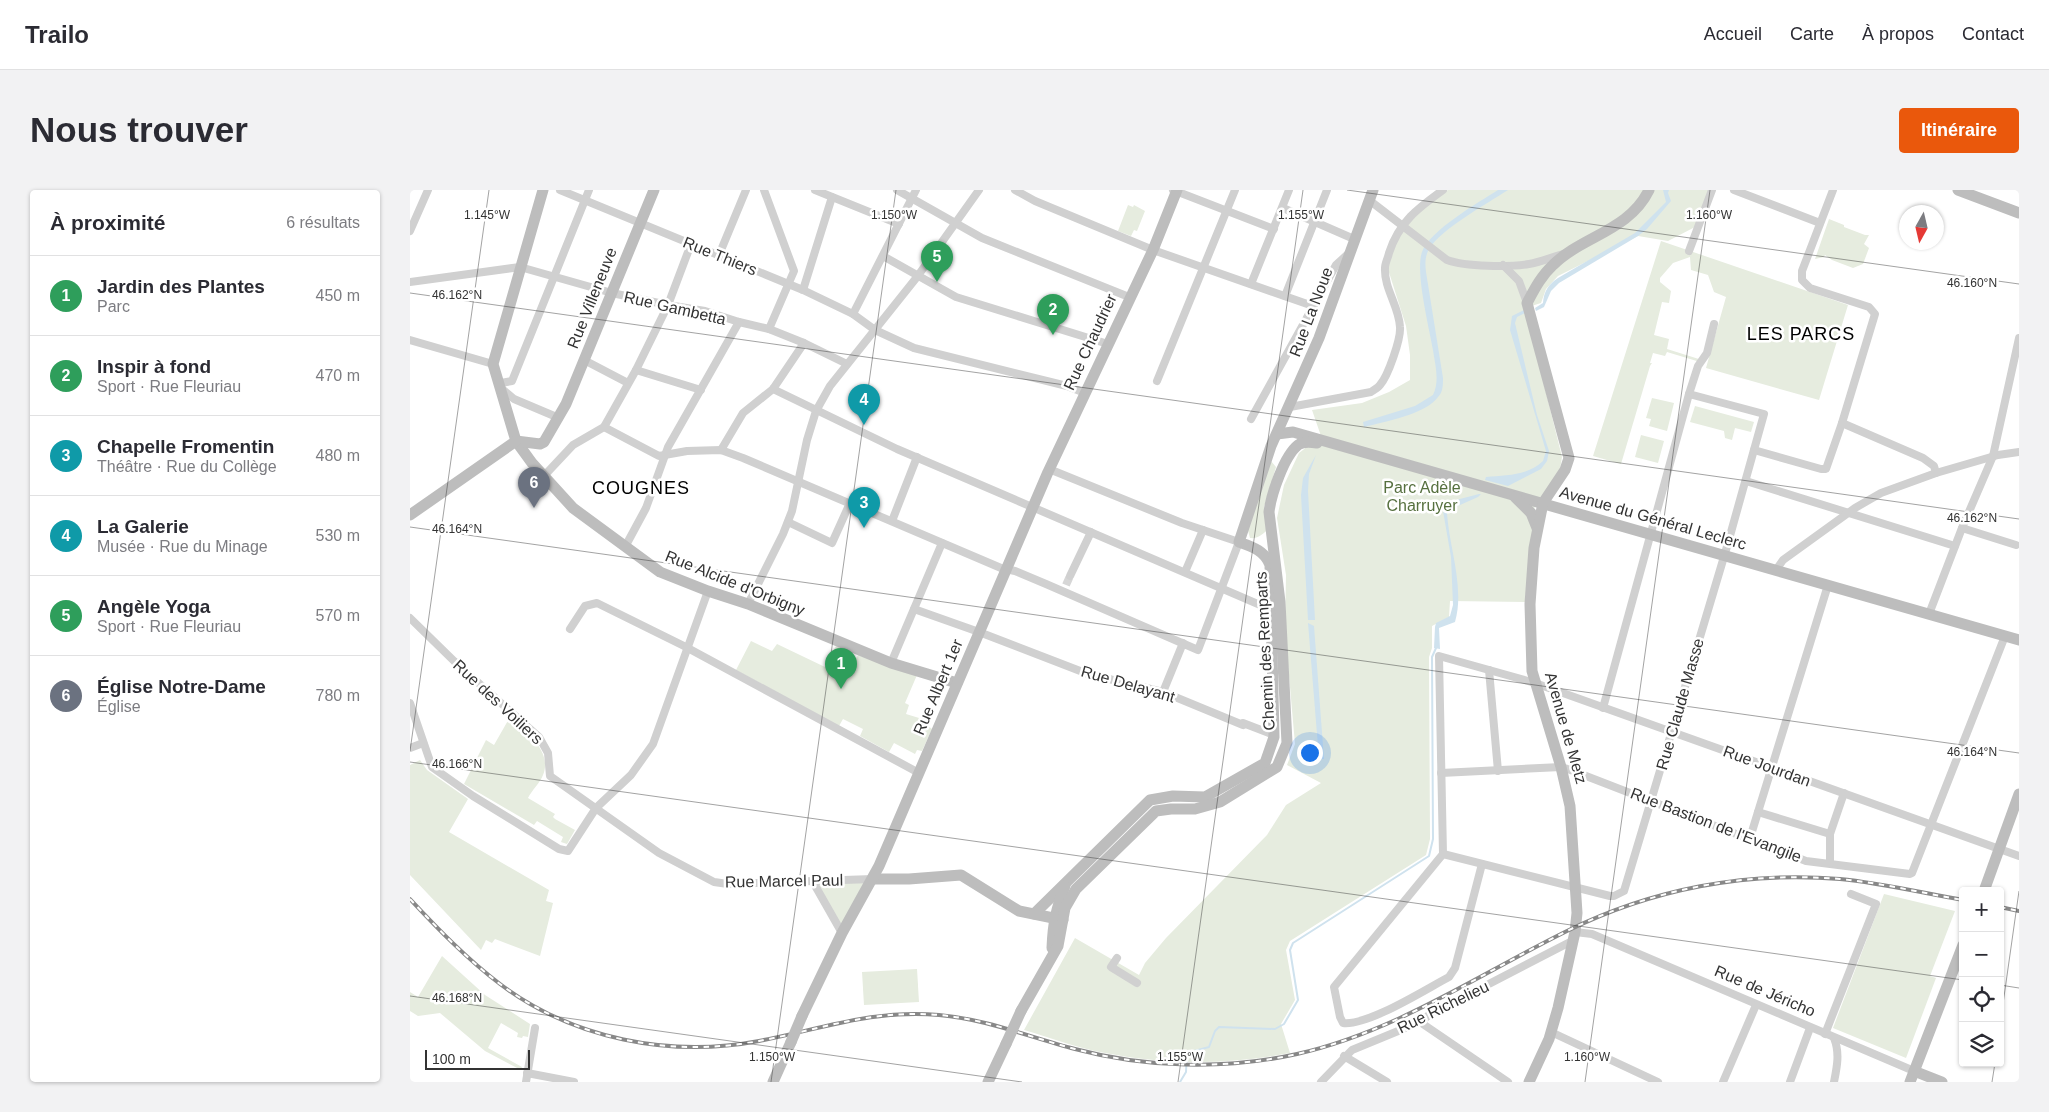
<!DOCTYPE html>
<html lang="fr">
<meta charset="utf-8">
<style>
:root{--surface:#fff;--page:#f2f2f3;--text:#2b2b33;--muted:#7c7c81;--line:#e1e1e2;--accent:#ea580c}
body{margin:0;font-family:Helvetica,sans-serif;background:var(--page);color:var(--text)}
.controls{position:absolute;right:15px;bottom:15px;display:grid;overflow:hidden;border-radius:5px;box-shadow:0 1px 4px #0004}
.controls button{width:45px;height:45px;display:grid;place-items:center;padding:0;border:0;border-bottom:1px solid var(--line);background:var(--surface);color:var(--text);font:25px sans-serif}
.compass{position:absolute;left:1489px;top:15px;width:45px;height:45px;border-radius:50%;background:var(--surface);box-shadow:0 1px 4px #0004;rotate:188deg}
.scale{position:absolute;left:15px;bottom:12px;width:105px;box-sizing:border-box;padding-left:5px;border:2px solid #333;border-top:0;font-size:14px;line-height:18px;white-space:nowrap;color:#333;-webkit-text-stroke:4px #fff;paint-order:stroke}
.you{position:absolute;left:899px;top:562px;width:18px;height:18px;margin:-12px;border:4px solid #fff;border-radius:50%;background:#1a73e8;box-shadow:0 0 0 8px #1a73e833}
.badge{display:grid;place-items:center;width:32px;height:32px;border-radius:50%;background:var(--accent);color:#fff;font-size:16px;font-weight:700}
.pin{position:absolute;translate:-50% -41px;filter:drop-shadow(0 1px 2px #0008)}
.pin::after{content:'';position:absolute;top:26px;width:18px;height:15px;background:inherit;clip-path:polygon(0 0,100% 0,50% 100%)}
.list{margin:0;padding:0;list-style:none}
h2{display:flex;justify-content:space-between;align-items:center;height:65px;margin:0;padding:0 20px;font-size:21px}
h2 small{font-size:16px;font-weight:400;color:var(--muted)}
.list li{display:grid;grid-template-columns:32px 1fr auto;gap:15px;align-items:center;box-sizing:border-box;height:80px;padding:0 20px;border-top:1px solid var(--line)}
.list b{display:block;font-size:19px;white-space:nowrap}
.list p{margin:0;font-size:16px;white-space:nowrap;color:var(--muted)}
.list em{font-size:16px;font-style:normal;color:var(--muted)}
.icon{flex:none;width:28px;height:28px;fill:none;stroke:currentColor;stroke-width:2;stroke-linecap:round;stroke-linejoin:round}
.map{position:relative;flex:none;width:1609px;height:892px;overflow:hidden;border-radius:5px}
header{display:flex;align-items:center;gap:30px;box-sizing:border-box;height:70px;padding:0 25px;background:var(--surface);border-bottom:1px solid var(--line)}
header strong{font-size:24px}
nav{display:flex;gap:28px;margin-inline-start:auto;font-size:18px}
.intro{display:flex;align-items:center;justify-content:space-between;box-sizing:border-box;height:120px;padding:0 30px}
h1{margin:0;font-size:35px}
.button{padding:12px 22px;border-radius:5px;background:var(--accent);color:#fff;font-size:18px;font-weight:700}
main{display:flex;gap:30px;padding:0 30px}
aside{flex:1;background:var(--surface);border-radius:5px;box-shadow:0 1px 4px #0004}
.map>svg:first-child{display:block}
.green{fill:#e6ecdf}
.water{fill:#cfe2ee}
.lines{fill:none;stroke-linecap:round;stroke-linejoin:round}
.stream{stroke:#cfe2ee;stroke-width:2}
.street-tunnel{stroke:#d6d6d6;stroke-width:8;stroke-dasharray:8 4;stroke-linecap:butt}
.street{stroke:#d0d0d0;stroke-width:8}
.secondary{stroke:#bdbdbd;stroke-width:11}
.rail-casing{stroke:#888;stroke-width:4}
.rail{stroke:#fff;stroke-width:2;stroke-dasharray:5.5;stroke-linecap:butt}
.secondary-bridge{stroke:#bdbdbd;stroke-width:11}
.ticks{fill:none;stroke:#333;stroke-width:1;stroke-opacity:0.45}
.labels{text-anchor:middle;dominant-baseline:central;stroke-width:5;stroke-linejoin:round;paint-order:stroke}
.street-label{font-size:16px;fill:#333;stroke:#fff}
.park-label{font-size:16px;fill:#56703f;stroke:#fff}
.neighbourhood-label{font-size:18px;letter-spacing:1px;fill:#000;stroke:#fff}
.ticks-label{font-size:12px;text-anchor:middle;fill:#333;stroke:#fff;stroke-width:5;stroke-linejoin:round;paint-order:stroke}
</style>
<header>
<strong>Trailo</strong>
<nav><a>Accueil</a><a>Carte</a><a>À propos</a><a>Contact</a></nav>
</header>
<div class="intro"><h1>Nous trouver</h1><a class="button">Itinéraire</a></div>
<main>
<aside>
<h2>À proximité<small>6 résultats</small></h2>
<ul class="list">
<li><span class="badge" style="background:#2e9e5b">1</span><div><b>Jardin des Plantes</b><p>Parc</p></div><em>450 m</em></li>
<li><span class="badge" style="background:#2e9e5b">2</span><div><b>Inspir à fond</b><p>Sport · Rue Fleuriau</p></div><em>470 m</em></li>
<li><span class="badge" style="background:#0f9aa8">3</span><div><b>Chapelle Fromentin</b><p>Théâtre · Rue du Collège</p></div><em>480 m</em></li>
<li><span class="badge" style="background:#0f9aa8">4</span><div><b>La Galerie</b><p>Musée · Rue du Minage</p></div><em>530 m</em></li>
<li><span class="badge" style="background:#2e9e5b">5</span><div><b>Angèle Yoga</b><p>Sport · Rue Fleuriau</p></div><em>570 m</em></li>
<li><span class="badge" style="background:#6b7280">6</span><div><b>Église Notre-Dame</b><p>Église</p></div><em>780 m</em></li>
</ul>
</aside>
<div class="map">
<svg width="1609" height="892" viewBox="0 0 1609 892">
<rect width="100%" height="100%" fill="#fff"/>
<g class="green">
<path d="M1038,0H1300L1285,37L1258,51L1228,46L1148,86L1136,99L1131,113L1115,118L1152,267L1150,279L1145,292L1125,313L1115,412L1040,411L1039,427L1022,436V458L1019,467L1020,649L1016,665L880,751L876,760L885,810L871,834L880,863C819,875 756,875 695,863C668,858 641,848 614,840L665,748L729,785L735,773L756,748L857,645L876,615L911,593L877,575L885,554L875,440L876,385L867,328L874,295L889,263L911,246L902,220L952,213L979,202L1000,190V165L996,136L977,76L987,50L1008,22Z"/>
<path d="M718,15L723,17L724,15L735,21L727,41L724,40L721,46L708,41Z"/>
<path d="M1419,29L1434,35V37L1455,45H1459L1454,54L1459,58L1453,74L1443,78L1422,70L1415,65L1414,67L1405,69Z"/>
<path d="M1251,51L1438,115L1409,210L1296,178L1316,107L1304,102L1298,85L1281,80L1280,67L1263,73L1250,88V92L1261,101L1259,113L1252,112L1244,145L1259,149L1257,159L1292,170L1290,172L1257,162L1255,166L1243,163L1240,173H1242L1240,176L1211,274L1183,266Z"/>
<path d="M1242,208L1264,213L1257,241L1239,236L1241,229L1236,228Z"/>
<path d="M1285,216L1344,232L1341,242L1325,238L1322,250L1315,248L1314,241L1280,232Z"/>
<path d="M1231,245L1254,251L1248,273L1225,267Z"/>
<path d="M861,271L866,277L854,317L857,340C852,345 847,349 840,348L837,337Z"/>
<path d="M341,451L362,461L367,454L415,477L426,456L442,462L438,471L443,474L448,465L507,485L495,513L499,515L496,524L519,531L517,535L522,539L512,561L507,560L505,564L484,553L479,562L450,546L453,539L433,529L429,536L326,480Z"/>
<path d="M100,527C115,541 143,561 133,585C130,593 122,600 118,608L145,624L143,627L145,629L165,640L157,654L151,652L153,647L127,631L124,635L54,594L76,550L84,555Z"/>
<path d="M10,570L17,580L58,609L39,642L139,700L136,711L143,713L130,766L85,749L82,753L76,750L71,760L0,685V575Z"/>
<path d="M456,689L432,743L403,692Z"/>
<path d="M1474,704L1545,721L1520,786L1526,788L1496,868L1423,838Z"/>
<path d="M32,766L75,805L120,834L118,847L113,846L112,848L107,847L108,843L91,833L78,858L112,877L111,880L75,861L30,823L8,826L0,821V802L8,807Z"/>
<path d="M507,779L509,812L454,815L452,782Z"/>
</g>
<g class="water">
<path d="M1088,0H1098C1078,13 1031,39 1019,59C1015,66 1015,74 1016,82L1033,188C1033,195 1033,202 1028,207C1016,224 974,232 954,237L953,232L1005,216L1023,205C1030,190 1025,175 1023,160C1019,137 1005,82 1012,62C1019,41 1069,12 1088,0Z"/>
<path d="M1253,0H1259L1258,3L1261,11L1237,39L1228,46L1149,93L1141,101L1134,117L1126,121L1125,118L1133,113C1134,101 1138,95 1148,88L1225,43L1256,12Z"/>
<path d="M1114,120L1115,123L1107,127L1105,133L1127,225L1139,261L1137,271L1131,279L1098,296L1075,290L1076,287C1096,285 1117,286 1133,271L1136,261L1100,140L1102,126Z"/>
<path d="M906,265L899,284L898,301L905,430H898L891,305L893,288Z"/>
<path d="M1069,304H1071L1068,307L1041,319L1037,323C1039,357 1055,398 1045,432L1029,438L1030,459L1024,458L1025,437L1026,433L1040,426L1043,415L1041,367L1033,321L1046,310Z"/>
<path d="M898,433L904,436L914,569H909Z"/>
</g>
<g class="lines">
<path class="stream" d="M770,892L776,882L777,863L799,857L805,841L809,837L865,839L874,834L888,810L880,760L883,753L1019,666L1023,649L1022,467L1026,458"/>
<path class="street-tunnel" d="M656,395L660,386"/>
<g class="street">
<path d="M150,0L393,100L443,124L465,140L504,158L657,196L675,203"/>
<path d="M354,0L384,81L359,139"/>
<path d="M405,0L489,34"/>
<path d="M487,0L572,48L719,107"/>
<path d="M605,0L625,11L743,60L903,116"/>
<path d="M763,0L864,39"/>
<path d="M1324,0L1410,33"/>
<path d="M1423,0L1392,81V90L1400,98L1459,117L1465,124L1432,233"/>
<path d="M959,10L1037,70C1056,77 1099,77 1119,74C1131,72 1142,67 1154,64"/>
<path d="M873,18L944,49"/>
<path d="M0,41L18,0"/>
<path d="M1279,61L1302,0"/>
<path d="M309,65L336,0"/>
<path d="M473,66L546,107L698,154"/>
<path d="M1093,75L1109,91L1117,113"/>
<path d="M0,92L110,77L202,103L258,115L295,121L329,132L359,139L394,153L437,174"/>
<path d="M841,94L879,0"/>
<path d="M393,100L422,7"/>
<path d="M875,106L917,0"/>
<path d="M443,124L506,0"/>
<path d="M0,150L83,174"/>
<path d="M174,170L218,193"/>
<path d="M226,180L291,200"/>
<path d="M87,188L91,193L102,191L179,0"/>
<path d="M747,191L825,0"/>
<path d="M91,198L104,209L149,228"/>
<path d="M363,199L487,259L862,420"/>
<path d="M880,217L961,202C963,200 968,198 970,195C978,186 991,149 990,137C989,116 974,99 975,78C975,73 978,68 979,63C989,32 1008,18 1033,0"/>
<path d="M841,229L926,75L938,64"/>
<path d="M194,237L249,266L277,261L311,260L333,268L591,378L605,381L636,394L788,460L829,352L772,333L639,279"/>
<path d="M311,260L333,223L363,199L394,153"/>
<path d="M1344,260L1411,279H1416L1432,233L1513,268L1524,276L1526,283"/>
<path d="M133,287L163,255L194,237L226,180L258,115L281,54"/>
<path d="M1336,291L1545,356"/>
<path d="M482,331L507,267"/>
<path d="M378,332L422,353L440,313"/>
<path d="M1552,338L1606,355"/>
<path d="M215,357L236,318L258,257L329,132"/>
<path d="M1366,380L1373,370L1445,318L1471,303L1526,283L1588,265L1609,262"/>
<path d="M775,382L793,340"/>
<path d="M660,386L681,342"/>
<path d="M338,414L373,344L382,321L397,250L406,221L420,196L507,87L569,0"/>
<path d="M504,419L569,442L678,484L753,502L833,535V533L859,543L864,547"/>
<path d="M1519,424L1552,338L1583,266L1609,148"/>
<path d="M0,428L44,471L129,547L138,563L140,586L249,663L304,692L318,694L463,689"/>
<path d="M160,439L175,416L187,413L274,456L509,583"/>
<path d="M481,473L532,353"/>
<path d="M1079,480L1088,581"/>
<path d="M753,502L773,453"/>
<path d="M0,513L22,577L63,606L149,659L158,661L186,618L221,585L243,554L298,401"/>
<path d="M1193,518L1279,204L1288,176L1297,163L1304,134"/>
<path d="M0,558L13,553"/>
<path d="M1031,583L1151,577L1158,579L1396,671L1500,684L1502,683L1595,446"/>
<path d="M1348,622L1420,644"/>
<path d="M1340,648L1418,395"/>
<path d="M1033,664L1029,466L1125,493L1609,666"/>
<path d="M1033,664L1200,706H1204L1214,701L1316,360L1354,224L1279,204"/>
<path d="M1033,664L924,797L930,827L933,833C958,836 1016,799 1039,787L1045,778L1072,674"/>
<path d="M1420,673V644L1434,603"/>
<path d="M403,692L432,743"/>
<path d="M1165,742L1182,744L1504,881"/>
<path d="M707,768L701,777L727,793"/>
<path d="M1010,832L1098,892"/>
<path d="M1141,842L1248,892"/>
<path d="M1415,844L1466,714L1441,704"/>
<path d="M1424,848C1430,863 1427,877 1424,892"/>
<path d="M934,866L977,892"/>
<path d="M117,883L164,892"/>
<path d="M116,892L125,838"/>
<path d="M911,892L942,860L1010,832L1019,825L1162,751"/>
<path d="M1313,892L1346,815"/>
<path d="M1380,892L1400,838"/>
</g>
<g class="secondary">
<path d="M133,0L83,174L106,251L122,273L163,318L250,382L298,401L338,414L481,473L547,493"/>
<path d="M1548,0L1609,23"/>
<path d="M867,244L883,242L1609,450"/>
<path d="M106,251L130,254L134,252L156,214L244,0"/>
<path d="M1105,307L1121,323L1127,338"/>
<path d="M0,325L106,251"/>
<path d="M463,689H499L551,685L609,721L653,730"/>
<path d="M1574,701L1609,604"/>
<path d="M624,724L740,610L763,606L795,607L855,573L864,547L860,375C855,361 843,357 829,352L861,256L909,148L963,0"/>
<path d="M642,758C643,733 646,719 655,696"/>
<path d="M611,821L648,756L655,718L666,699L746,621L761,619H785L810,612L867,577L877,553L870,412L859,322C861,305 874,266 888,255C893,251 901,252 907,253"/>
<path d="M392,826L432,743L469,676L638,282L743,60L767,0"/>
<path d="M1504,881L1532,892"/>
<path d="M363,892L381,852"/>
<path d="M578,892L596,854"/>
<path d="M1119,892L1139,849L1148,818L1165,742L1167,723L1160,616L1151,577L1122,481L1120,414L1124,358L1133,313L1155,280L1159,268L1117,113C1124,100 1131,86 1143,75C1172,46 1219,41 1239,0"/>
<path d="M1500,892L1553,755"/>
</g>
<defs>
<g id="rail">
<path d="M0,709C28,739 57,769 90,794C163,849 260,868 349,851C411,839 464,819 529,825C576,829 619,847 665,859C736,878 815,880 887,864C985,842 1068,785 1157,741C1242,699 1336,681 1430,689C1472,693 1512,703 1553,710"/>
<path d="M1590,717L1609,721"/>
</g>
</defs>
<use href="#rail" class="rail-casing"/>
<use href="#rail" class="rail"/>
<g class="secondary-bridge">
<path d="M381,852L392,826"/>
<path d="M596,854L611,821"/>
</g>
</g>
<path class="ticks" d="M937,0L1609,94M0,103L1609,329M0,337L1609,563M0,561L79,0M0,572L1553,790M1590,795L1609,798M0,806L612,892M1590,835L1609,701M361,892L486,0M768,892L893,0M1175,892L1300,0M1582,892L1585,873"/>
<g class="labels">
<g class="street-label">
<text transform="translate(310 66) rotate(22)">Rue Thiers</text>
<text transform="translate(182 108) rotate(-68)">Rue Villeneuve</text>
<text transform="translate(265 118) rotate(13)">Rue Gambetta</text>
<text transform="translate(901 122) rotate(-69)">Rue La Noue</text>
<text transform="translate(680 152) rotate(-65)">Rue Chaudrier</text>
<text transform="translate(1243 328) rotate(16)">Avenue du Général Leclerc</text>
<text transform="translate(325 393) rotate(22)">Rue Alcide d'Orbigny</text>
<text transform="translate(855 461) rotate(-93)">Chemin des Remparts</text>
<text transform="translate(718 494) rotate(16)">Rue Delayant</text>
<text transform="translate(528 497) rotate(-67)">Rue Albert 1er</text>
<text transform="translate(88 512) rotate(43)">Rue des Voiliers</text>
<text transform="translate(1270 514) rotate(-74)">Rue Claude Masse</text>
<text transform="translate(1156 538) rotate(74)">Avenue de Metz</text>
<text transform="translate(1357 576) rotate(20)">Rue Jourdan</text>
<text transform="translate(1306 635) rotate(21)">Rue Bastion de l'Evangile</text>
<text transform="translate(374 691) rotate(-1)">Rue Marcel Paul</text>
<text transform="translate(1355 801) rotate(23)">Rue de Jéricho</text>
<text transform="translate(1033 817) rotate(-26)">Rue Richelieu</text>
</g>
<g class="park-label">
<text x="1012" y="297">Parc Adèle<tspan x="1012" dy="18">Charruyer</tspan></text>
</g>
<g class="neighbourhood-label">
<text x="1391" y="144">LES PARCS</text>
<text x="231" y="298">COUGNES</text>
</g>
</g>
<g class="ticks-label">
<text x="77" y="29">1.145°W</text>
<text x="484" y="29">1.150°W</text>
<text x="891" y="29">1.155°W</text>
<text x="1299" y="29">1.160°W</text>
<text x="1562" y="97">46.160°N</text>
<text x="47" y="109">46.162°N</text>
<text x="1562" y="332">46.162°N</text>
<text x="47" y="343">46.164°N</text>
<text x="1562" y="566">46.164°N</text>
<text x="47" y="578">46.166°N</text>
<text x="47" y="812">46.168°N</text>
<text x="362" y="871">1.150°W</text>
<text x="770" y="871">1.155°W</text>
<text x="1177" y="871">1.160°W</text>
</g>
</svg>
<div class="controls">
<button>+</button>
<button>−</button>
<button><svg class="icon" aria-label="locate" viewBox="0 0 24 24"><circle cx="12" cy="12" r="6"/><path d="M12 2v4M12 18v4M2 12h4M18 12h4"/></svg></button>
<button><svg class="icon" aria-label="layers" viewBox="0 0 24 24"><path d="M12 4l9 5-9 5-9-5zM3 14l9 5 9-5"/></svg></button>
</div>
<svg class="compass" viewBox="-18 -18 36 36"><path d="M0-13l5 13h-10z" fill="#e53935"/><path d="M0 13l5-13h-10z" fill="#7c7c81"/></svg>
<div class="scale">100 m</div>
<div class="you"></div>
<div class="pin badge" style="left:431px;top:499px;background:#2e9e5b">1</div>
<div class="pin badge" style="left:643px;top:145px;background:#2e9e5b">2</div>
<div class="pin badge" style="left:454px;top:338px;background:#0f9aa8">3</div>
<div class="pin badge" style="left:454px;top:235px;background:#0f9aa8">4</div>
<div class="pin badge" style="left:527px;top:92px;background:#2e9e5b">5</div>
<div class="pin badge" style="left:124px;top:318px;background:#6b7280">6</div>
</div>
</main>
